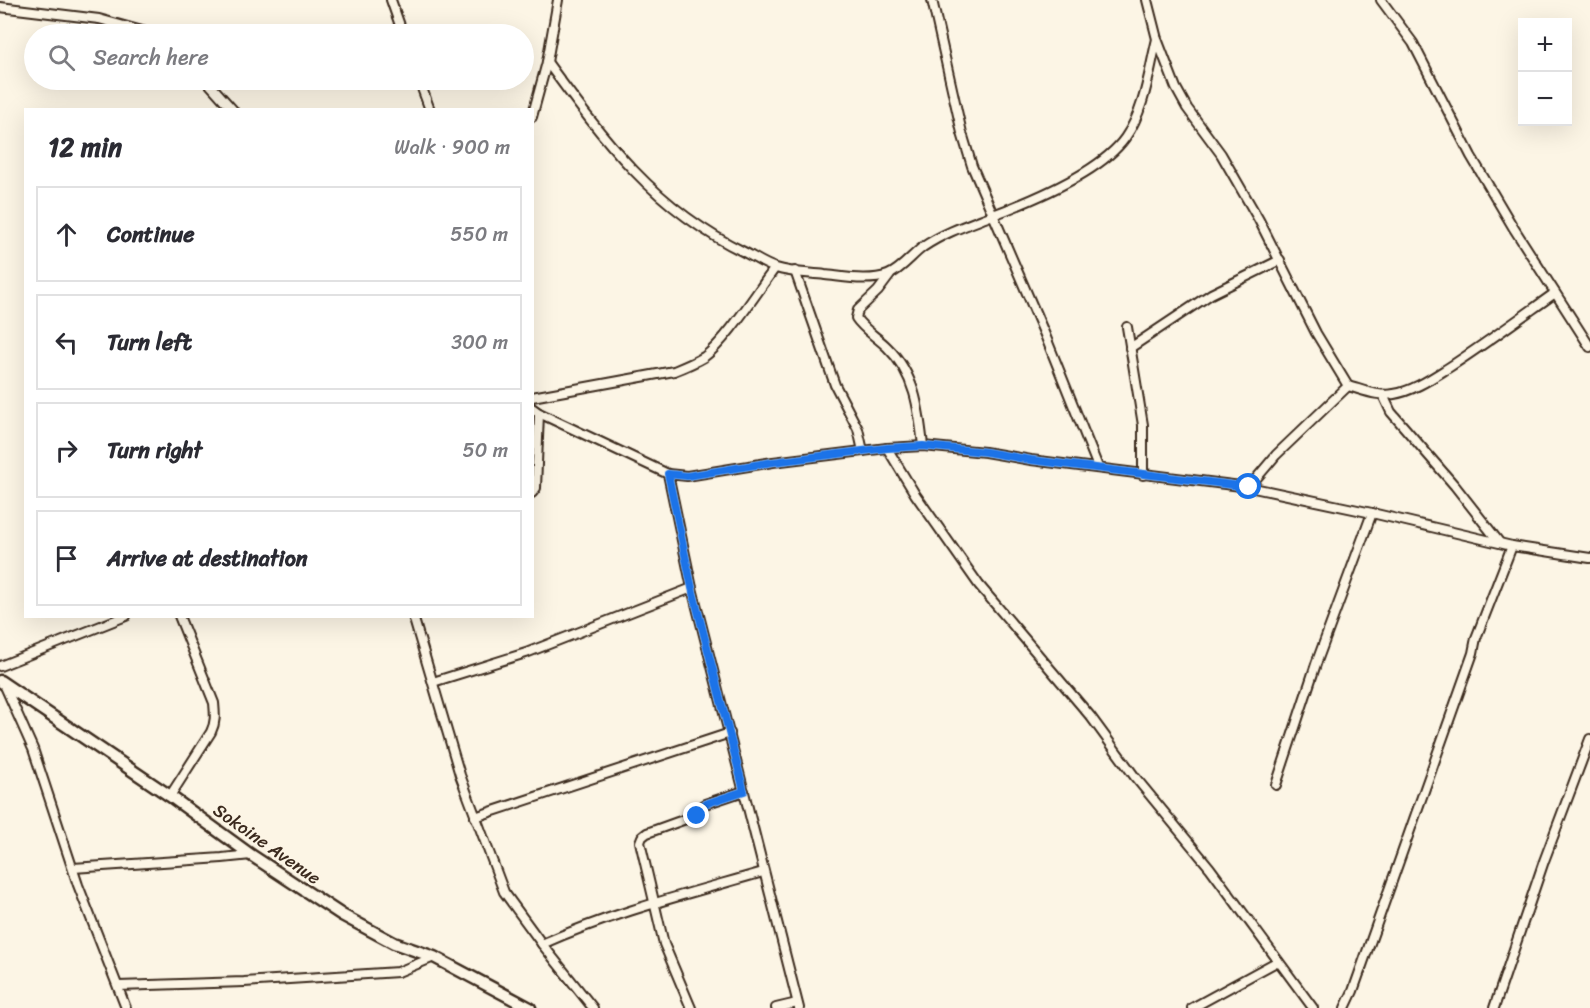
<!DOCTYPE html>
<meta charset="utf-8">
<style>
:root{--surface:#fff;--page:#f2f2f3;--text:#2b2b33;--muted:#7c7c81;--line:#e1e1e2}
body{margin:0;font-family:Sriracha,sans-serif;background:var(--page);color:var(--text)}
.controls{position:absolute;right:18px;top:18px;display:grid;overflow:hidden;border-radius:0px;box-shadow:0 6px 24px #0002}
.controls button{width:54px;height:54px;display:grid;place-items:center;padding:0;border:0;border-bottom:2px solid var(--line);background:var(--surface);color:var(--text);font:30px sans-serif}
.stop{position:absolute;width:18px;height:18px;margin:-14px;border:4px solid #1a73e8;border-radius:50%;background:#fff}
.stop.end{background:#1a73e8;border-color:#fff;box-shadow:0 2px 6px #0008}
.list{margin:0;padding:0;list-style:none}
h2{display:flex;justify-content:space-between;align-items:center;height:78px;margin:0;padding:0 24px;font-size:26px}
h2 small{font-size:20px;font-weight:400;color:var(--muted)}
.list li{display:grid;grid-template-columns:39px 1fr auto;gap:18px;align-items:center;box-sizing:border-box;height:96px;margin:0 12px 12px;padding:0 12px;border:2px solid var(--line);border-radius:0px}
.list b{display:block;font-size:22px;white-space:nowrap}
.list em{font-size:20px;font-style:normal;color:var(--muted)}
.icon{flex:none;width:33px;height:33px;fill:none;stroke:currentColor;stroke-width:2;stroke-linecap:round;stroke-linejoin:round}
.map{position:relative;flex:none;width:1590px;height:1008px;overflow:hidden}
.search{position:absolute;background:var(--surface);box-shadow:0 6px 24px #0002;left:24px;top:24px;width:510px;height:66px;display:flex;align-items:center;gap:15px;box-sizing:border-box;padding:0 21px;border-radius:33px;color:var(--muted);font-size:22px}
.panel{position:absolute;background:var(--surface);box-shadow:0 6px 24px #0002;left:24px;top:108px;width:510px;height:510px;border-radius:0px}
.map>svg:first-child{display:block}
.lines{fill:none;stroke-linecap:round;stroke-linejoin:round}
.street-casing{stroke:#3b2a1e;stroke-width:12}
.secondary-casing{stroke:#3b2a1e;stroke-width:15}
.street{stroke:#fcf5e5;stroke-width:8}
.secondary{stroke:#fcf5e5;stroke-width:10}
.route{stroke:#1a73e8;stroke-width:8}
.labels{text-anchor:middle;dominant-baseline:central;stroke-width:5;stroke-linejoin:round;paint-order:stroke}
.street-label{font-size:18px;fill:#3b2a1e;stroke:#fcf5e5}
</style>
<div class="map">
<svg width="1590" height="1008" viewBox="0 0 1590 1008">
<rect width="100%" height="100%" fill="#fcf5e5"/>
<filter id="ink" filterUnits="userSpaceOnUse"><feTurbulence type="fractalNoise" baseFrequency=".0167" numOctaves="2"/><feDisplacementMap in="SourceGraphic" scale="12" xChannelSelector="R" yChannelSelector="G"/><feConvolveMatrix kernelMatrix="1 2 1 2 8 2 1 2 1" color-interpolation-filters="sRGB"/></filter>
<g filter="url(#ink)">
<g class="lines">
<defs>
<g id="street">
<path d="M391,0L403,34"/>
<path d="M932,0L962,133L972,166L1045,335L1098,467"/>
<path d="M1147,0L1157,39L1176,88L1187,108L1221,154L1259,220L1316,333L1348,386C1363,390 1379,397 1394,394C1413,391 1432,378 1448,368C1485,344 1520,318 1555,293"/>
<path d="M1381,0L1413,43L1471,156L1513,227L1590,347"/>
<path d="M0,7L99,19L153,34"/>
<path d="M547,62C604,140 655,209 744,252C754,257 765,265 776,268C791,273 809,273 825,275C845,277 869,282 888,275C901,270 912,255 923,247C942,234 964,226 985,218C1026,203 1100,173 1125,138C1145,110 1149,71 1157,39"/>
<path d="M206,80L233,110"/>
<path d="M419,80L430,110"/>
<path d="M532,117L547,62L558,0"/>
<path d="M795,271L835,385L858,429L863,451"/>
<path d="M890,275L878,291L858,310L856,318C863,329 877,337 887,347C915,374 919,409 923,446"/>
<path d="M1127,327L1143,425V475"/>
<path d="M1130,348L1211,294L1280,260"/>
<path d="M1383,395L1391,412L1455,486L1499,542"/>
<path d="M532,397L674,371C684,367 694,363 704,357C727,340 756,293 775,268"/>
<path d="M532,408L539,413L668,474L687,476L773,462L887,448L923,446L985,452L1031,460L1249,487L1372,513L1512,546L1590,558"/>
<path d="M887,448L915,494L979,585L1091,717L1135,777L1210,868L1313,1008"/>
<path d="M668,474L692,588L799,1008"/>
<path d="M1249,487L1276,455L1348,386"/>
<path d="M532,493L536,488L539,413"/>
<path d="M413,616L460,775L504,892L542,944L593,1008"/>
<path d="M0,666L126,616"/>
<path d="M433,682L526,653L692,588"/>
<path d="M4,684L33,749L78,885L126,1008"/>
<path d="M1276,785L1316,664L1372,513"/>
<path d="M170,796L211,732C216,722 215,714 214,703L179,616"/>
<path d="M475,817L730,733"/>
<path d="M73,868L222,858L251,855"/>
<path d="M542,944C614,912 687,894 763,872"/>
<path d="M118,986L244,982L398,972L434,957"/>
<path d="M691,1008L664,944L640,842L642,837L647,833L697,815L700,807L705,804L744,791"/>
<path d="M776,1008L797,1003"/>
<path d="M1192,1008L1278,961"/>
<path d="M1345,1008L1353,991L1473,653L1476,638L1512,546"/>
<path d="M1494,1008L1544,861L1590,739"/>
</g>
<path id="secondary" d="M0,681L170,796L251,855L342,915L394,943L434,957L530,1008"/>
</defs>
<use href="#street" class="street-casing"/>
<use href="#secondary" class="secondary-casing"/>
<use href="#street" class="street"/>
<use href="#secondary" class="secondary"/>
</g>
</g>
<g class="lines" filter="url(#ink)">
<path class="route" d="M697,816L700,807L705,804L744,791L692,588L668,474L687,476L773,462L887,448L923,446L986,452L1031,460L1249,487"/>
</g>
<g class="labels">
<g class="street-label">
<text transform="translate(267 844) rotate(35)">Sokoine Avenue</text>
</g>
</g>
</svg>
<div class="controls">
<button>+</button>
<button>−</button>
</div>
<div class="stop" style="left:1249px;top:487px"></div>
<div class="stop end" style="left:697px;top:816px"></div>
<div class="search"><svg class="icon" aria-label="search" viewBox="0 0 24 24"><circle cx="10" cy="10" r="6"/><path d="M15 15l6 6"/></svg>Search here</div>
<section class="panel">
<h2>12 min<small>Walk · 900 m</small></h2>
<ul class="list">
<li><svg class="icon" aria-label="ahead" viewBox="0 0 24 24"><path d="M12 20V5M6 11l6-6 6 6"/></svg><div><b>Continue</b></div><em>550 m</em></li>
<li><svg class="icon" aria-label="left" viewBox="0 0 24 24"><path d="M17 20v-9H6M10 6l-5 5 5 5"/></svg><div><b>Turn left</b></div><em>300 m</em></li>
<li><svg class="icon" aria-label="right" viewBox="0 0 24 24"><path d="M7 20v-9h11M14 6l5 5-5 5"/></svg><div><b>Turn right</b></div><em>50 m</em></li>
<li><svg class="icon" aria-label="arrive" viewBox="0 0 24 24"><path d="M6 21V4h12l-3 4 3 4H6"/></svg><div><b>Arrive at destination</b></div></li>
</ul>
</section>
</div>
